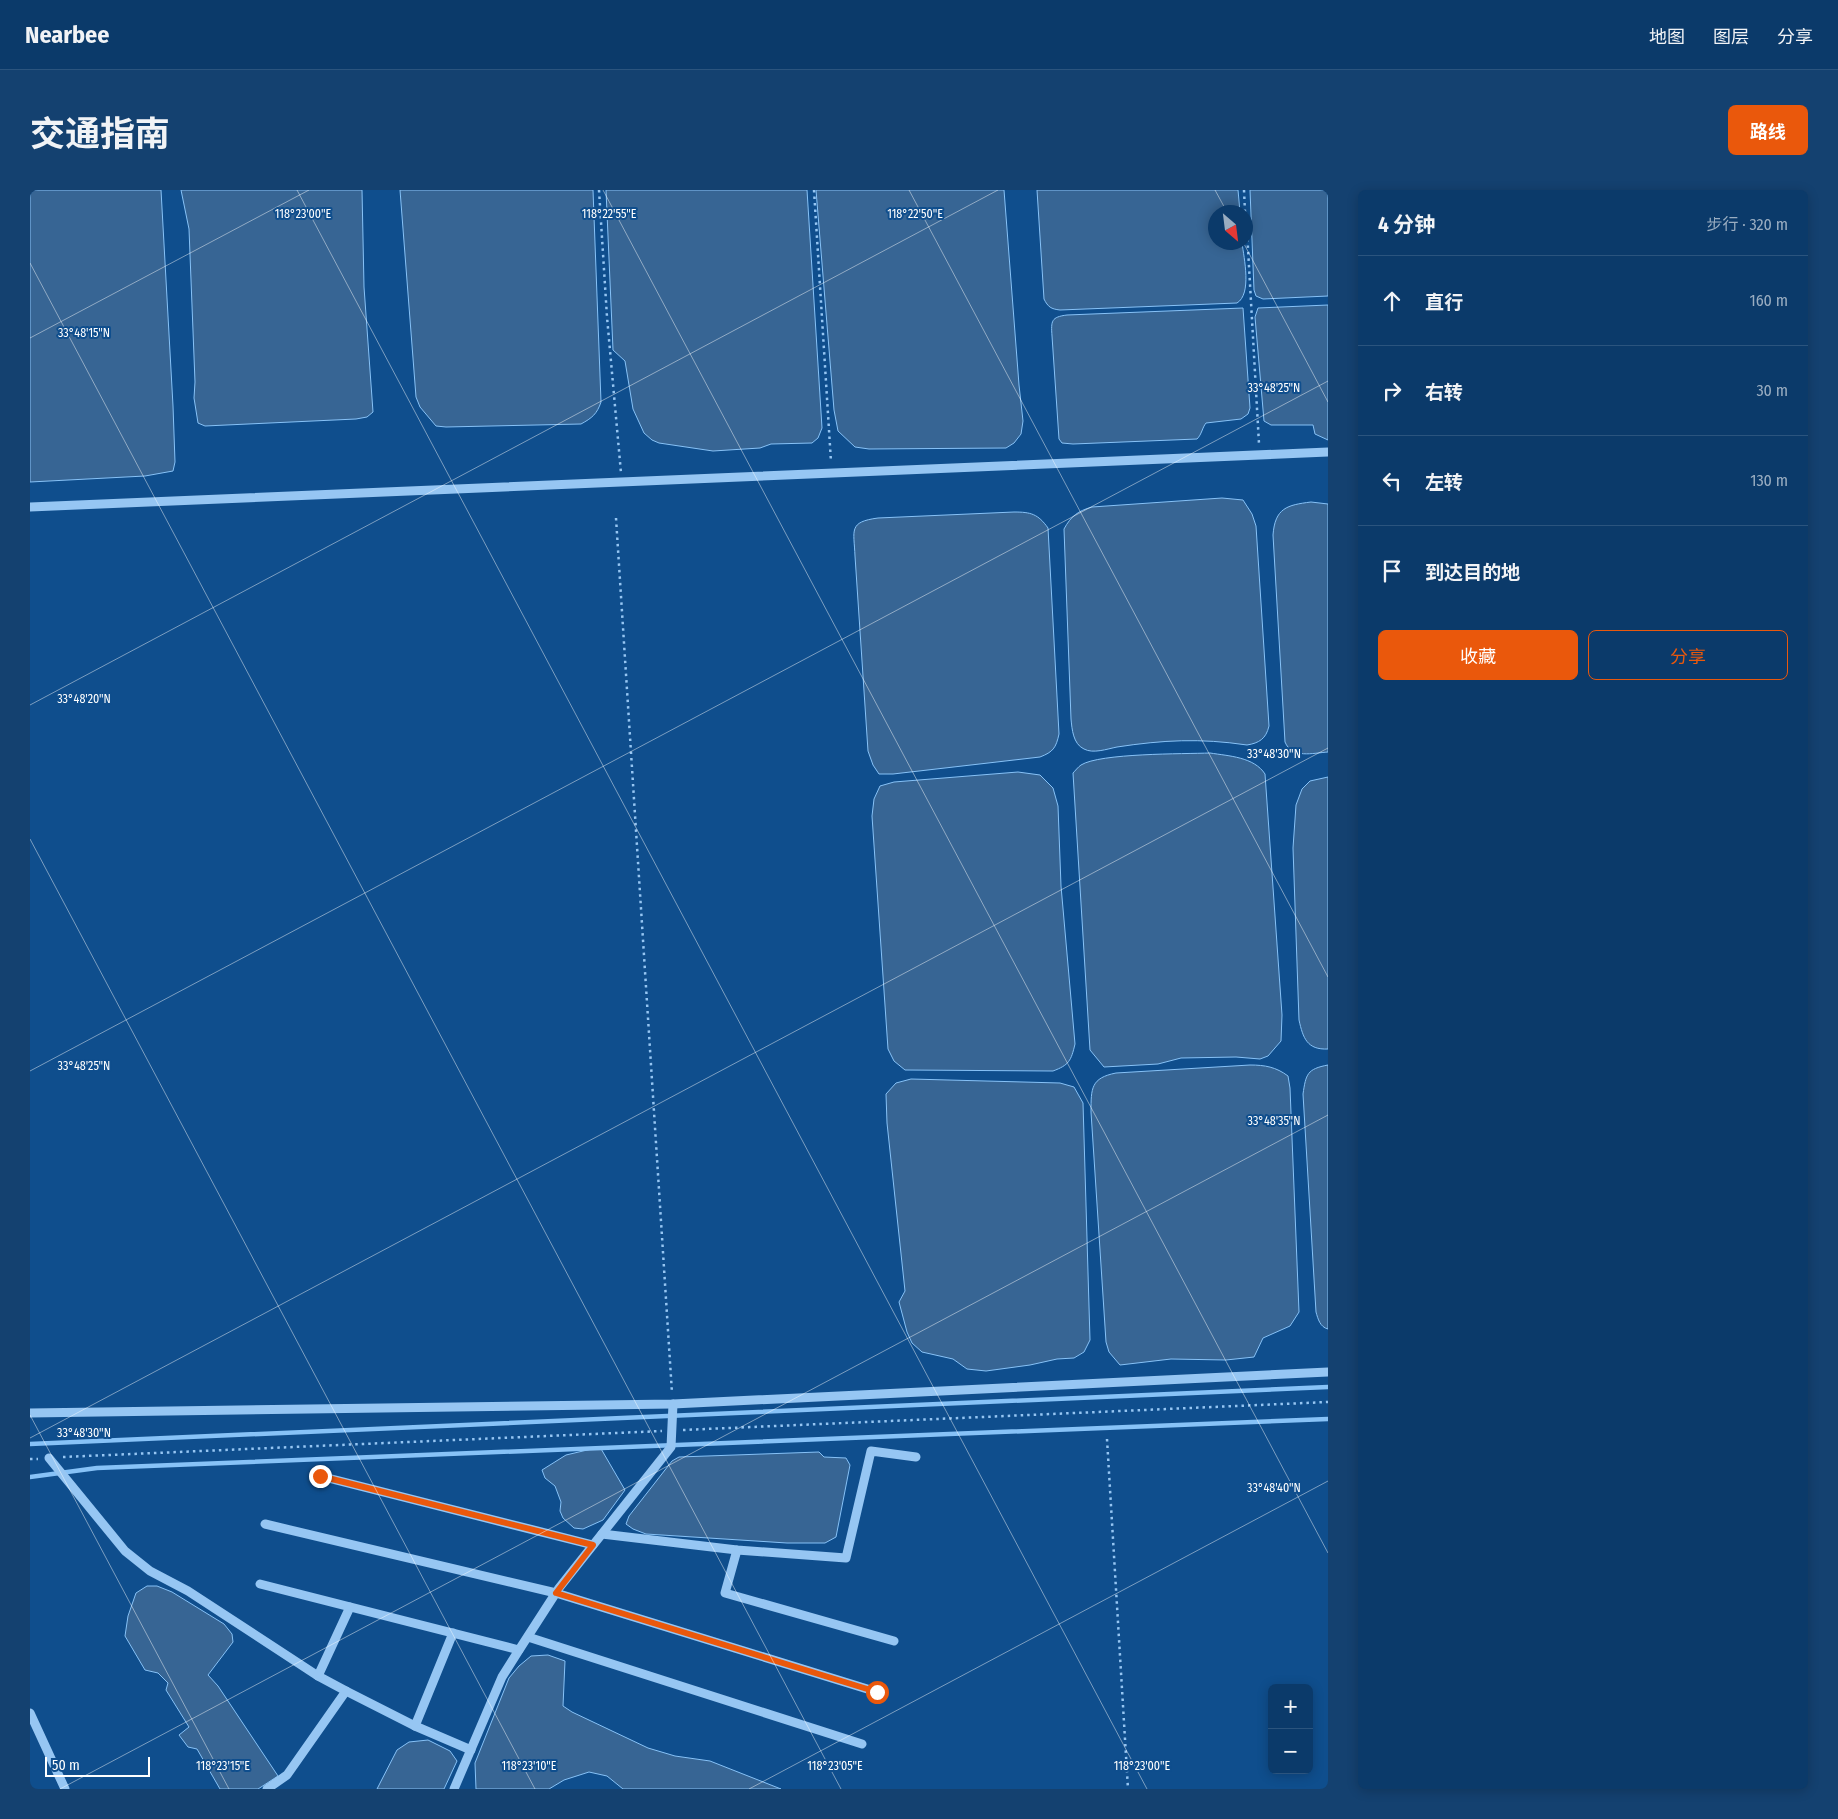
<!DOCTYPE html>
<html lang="zh">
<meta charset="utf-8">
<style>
:root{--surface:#0b3a6a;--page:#144170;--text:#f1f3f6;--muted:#9aadc1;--line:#2b547e;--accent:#ea580c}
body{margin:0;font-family:"Fira Sans Condensed","Noto Sans SC",sans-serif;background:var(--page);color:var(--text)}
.controls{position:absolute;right:15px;bottom:15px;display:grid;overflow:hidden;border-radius:8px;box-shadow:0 2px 12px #0003}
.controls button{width:45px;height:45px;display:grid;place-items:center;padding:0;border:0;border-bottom:1px solid var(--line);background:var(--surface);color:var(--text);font:25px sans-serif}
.compass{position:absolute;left:1178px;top:15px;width:45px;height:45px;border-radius:50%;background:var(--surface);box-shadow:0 2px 12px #0003;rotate:152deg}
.scale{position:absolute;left:15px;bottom:12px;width:105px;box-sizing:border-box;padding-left:5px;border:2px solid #fff;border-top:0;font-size:14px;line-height:18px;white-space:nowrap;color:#fff;-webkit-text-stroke:4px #0f4e8d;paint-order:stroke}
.stop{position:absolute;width:15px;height:15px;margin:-11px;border:4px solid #ea580c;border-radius:50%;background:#fff}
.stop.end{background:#ea580c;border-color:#fff;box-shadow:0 1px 5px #0008}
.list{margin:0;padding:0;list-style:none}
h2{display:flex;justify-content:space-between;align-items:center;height:65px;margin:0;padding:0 20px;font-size:21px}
h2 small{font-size:16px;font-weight:400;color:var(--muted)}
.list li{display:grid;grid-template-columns:32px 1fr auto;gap:15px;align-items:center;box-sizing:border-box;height:90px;padding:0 20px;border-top:1px solid var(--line)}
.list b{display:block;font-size:19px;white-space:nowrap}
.list em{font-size:16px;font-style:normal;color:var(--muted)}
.actions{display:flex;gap:10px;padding:15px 20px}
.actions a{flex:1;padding:11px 0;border:1px solid var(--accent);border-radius:8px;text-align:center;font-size:18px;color:var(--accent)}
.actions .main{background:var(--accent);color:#fff}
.icon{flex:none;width:28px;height:28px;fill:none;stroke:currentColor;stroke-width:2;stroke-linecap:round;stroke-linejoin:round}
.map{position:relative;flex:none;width:1298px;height:1599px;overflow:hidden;border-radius:8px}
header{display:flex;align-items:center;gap:30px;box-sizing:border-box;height:70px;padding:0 25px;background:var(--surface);border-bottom:1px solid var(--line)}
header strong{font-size:24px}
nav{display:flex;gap:28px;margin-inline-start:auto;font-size:18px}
.intro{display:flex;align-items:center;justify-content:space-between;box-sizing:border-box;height:120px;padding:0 30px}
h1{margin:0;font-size:35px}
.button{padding:12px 22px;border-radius:8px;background:var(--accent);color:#fff;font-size:18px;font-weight:700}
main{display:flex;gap:30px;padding:0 30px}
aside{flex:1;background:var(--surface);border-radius:8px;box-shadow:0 2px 12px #0003}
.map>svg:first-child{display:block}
.water{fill:#376594;stroke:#87c2f7}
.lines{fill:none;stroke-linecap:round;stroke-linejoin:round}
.stream{stroke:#87c2f7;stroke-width:4.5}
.path{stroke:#96c6f3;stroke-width:2.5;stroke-dasharray:2.5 4;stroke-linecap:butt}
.minor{stroke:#96c6f3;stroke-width:9}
.route{stroke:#ea580c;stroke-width:6}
.ticks{fill:none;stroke:#fff;stroke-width:1;stroke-opacity:0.45}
.ticks-label{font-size:12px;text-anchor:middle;fill:#fff;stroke:#0f4e8d;stroke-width:4;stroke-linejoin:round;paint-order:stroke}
</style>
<header>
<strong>Nearbee</strong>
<nav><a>地图</a><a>图层</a><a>分享</a></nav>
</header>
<div class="intro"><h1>交通指南</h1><a class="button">路线</a></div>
<main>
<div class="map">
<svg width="1298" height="1599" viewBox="0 0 1298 1599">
<rect width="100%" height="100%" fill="#0f4e8d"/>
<g class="water">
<path d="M3,0H131L143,216L145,272L143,281L115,286L0,292V2Z"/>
<path d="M151,0H332L334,97L343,222L337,227L326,229L175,236L168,233L164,208L165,192L159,39Z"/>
<path d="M370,0H563L571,212C567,224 562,228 551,234L416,237L406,236L390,217L386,207Z"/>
<path d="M576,0H777L792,238L788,248L782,253L741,254L730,258L683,261L629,253L622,250L614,243L603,219L595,171L583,160Z"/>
<path d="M786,0H974L989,195L993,231L991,244L984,253L976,258L839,259L825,257L808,241L804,220Z"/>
<path d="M1007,0H1208L1210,22H1186V52L1212,53C1214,68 1222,104 1207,113L1030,120C1021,119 1018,117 1014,109Z"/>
<path d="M1220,0H1298V106L1233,109L1226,106L1224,100Z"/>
<path d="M1298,115V250L1285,244L1283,235H1241L1234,231L1225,127L1228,118Z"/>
<path d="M1213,118L1220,218L1218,224L1211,229L1176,233C1172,238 1172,244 1167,249L1043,254L1032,253L1029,249L1022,146C1021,131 1021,127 1037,125Z"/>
<path d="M1192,308L1213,310L1222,324L1226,336L1239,536C1236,549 1229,553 1217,555C1170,548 1133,550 1087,557C1077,559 1063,564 1054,559C1043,554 1042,539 1041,529L1034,339C1041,326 1048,321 1062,317Z"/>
<path d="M1281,312L1298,314V562C1283,563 1262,569 1255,552L1243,345C1245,318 1257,315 1281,312Z"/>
<path d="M984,322C1001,322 1008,324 1018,338L1029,544C1026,558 1023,562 1010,567L863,584H849L843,575L838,561L825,366C824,340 818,332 848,328Z"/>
<path d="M1180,563C1199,566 1224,567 1235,584L1252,825L1251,851L1238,866L1230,869L1206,867L1151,868L1128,874L1074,877L1060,860L1043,583C1045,581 1048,577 1051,575C1070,563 1154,564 1180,563Z"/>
<path d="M988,582L1010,585L1023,598L1028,616L1031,696L1045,854C1041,871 1039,875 1023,881L875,880L864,871L858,859L842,626L844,609L850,596L864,592Z"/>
<path d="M1298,587V859C1277,860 1273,848 1269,830L1263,658L1266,615L1272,599L1280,591Z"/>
<path d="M1220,875C1235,875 1246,877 1258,886L1260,898L1269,1122L1260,1136L1233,1148L1224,1167L1196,1170L1141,1169L1090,1175L1079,1162L1076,1152L1061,922C1061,898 1061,888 1086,883Z"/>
<path d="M1298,875V1139C1290,1137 1288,1129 1286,1122L1273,904C1276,884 1277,879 1298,875Z"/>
<path d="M881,889L1030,893L1044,897L1053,913L1060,1150L1054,1162L1044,1168L1027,1169L1000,1175L956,1181L937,1179L923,1169L892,1162L882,1153L877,1142L869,1112L875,1101L857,933L856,904L866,893Z"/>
<path d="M570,1257L595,1300L573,1330L553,1339L544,1338L533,1328L530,1321L531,1312L525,1296L515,1288L512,1280L536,1265Z"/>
<path d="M789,1262L794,1267L816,1268L820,1275L806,1347L795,1353H757L616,1344L603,1339L596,1334L599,1326L642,1271L649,1267Z"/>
<path d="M117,1396H127L142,1402L194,1434L202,1444L203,1452L178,1485L188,1496L248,1586L228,1599H190L167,1559L158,1557L149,1545L159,1537L136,1500L138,1493L128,1483L115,1480L95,1446L98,1426L106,1403Z"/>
<path d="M518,1465L535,1471L533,1516L542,1522L618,1558L645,1566L680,1571L751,1599H593L577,1586L559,1582L534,1590L519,1599H446L445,1573L479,1488L489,1476L501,1466Z"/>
<path d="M398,1550L420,1561L427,1571L414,1599H347L367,1560L379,1552Z"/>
</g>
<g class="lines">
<g class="stream">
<path d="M0,1254L1298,1197"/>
<path d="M0,1287L67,1278L1298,1229"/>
</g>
<g class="path">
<path d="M569,0L577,127L591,283"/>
<path d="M784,0L801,272"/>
<path d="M1214,0L1215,22"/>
<path d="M1216,23L1229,254"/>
<path d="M586,328L642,1203"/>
<path d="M653,1240L1298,1212"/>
<path d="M1077,1249L1098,1599"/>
<path d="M33,1267L632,1241"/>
<path d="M0,1269H8"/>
</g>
<g class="minor">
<path d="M0,317L1298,262"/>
<path d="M0,1223L643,1214L1298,1182"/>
<path d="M19,1268L95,1361L120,1381L158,1401L288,1486"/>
<path d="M290,1286L563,1355"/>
<path d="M235,1334L526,1403L847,1502"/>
<path d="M572,1344L707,1360L816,1368L841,1261L886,1267"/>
<path d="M707,1360L695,1403L864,1451"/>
<path d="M230,1394L489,1460"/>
<path d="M423,1443L385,1536L441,1560"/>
<path d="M498,1447L832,1554"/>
<path d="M316,1501L385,1536"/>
<path d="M0,1523L35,1599"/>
<path d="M237,1599L257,1585L316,1501L288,1486L320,1417"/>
<path d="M424,1599L472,1487L489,1460L529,1398L641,1257L643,1214"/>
</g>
</g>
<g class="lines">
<path class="route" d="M290,1286L563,1355L526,1403L847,1502"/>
</g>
<path class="ticks" d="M267,0L1117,1599M573,0L1298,1363M879,0L1298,787M1185,0L1197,22M1213,52L1298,212M0,73L811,1599M0,148L279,0M0,515L968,0M0,649L505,1599M0,881L1298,191M0,1225L199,1599M0,1248L1298,558M30,1599L1298,925M719,1599L1298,1291"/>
<g class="ticks-label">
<text x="273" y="28">118°23'00"E</text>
<text x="579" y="28">118°22'55"E</text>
<text x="885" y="28">118°22'50"E</text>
<text x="54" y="147">33°48'15"N</text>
<text x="1244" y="202">33°48'25"N</text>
<text x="54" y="513">33°48'20"N</text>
<text x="1244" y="568">33°48'30"N</text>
<text x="54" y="880">33°48'25"N</text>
<text x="1244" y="935">33°48'35"N</text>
<text x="54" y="1247">33°48'30"N</text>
<text x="1244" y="1302">33°48'40"N</text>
<text x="193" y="1580">118°23'15"E</text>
<text x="499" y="1580">118°23'10"E</text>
<text x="805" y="1580">118°23'05"E</text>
<text x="1112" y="1580">118°23'00"E</text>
</g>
</svg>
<div class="controls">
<button>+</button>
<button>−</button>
</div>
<svg class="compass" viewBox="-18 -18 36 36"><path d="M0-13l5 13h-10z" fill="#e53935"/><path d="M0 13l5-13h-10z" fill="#9aadc1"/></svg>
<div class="scale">50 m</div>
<div class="stop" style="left:847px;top:1502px"></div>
<div class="stop end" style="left:290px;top:1286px"></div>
</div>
<aside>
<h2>4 分钟<small>步行 · 320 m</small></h2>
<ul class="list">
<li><svg class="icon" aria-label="ahead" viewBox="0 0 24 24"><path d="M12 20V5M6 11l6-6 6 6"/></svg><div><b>直行</b></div><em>160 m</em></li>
<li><svg class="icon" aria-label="right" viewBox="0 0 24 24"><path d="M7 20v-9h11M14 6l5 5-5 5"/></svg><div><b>右转</b></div><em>30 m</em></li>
<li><svg class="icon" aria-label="left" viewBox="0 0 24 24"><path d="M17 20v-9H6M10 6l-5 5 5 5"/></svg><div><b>左转</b></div><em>130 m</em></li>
<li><svg class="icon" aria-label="arrive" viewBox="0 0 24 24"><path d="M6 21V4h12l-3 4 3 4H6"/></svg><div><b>到达目的地</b></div></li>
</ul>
<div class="actions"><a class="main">收藏</a><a>分享</a></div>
</aside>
</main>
